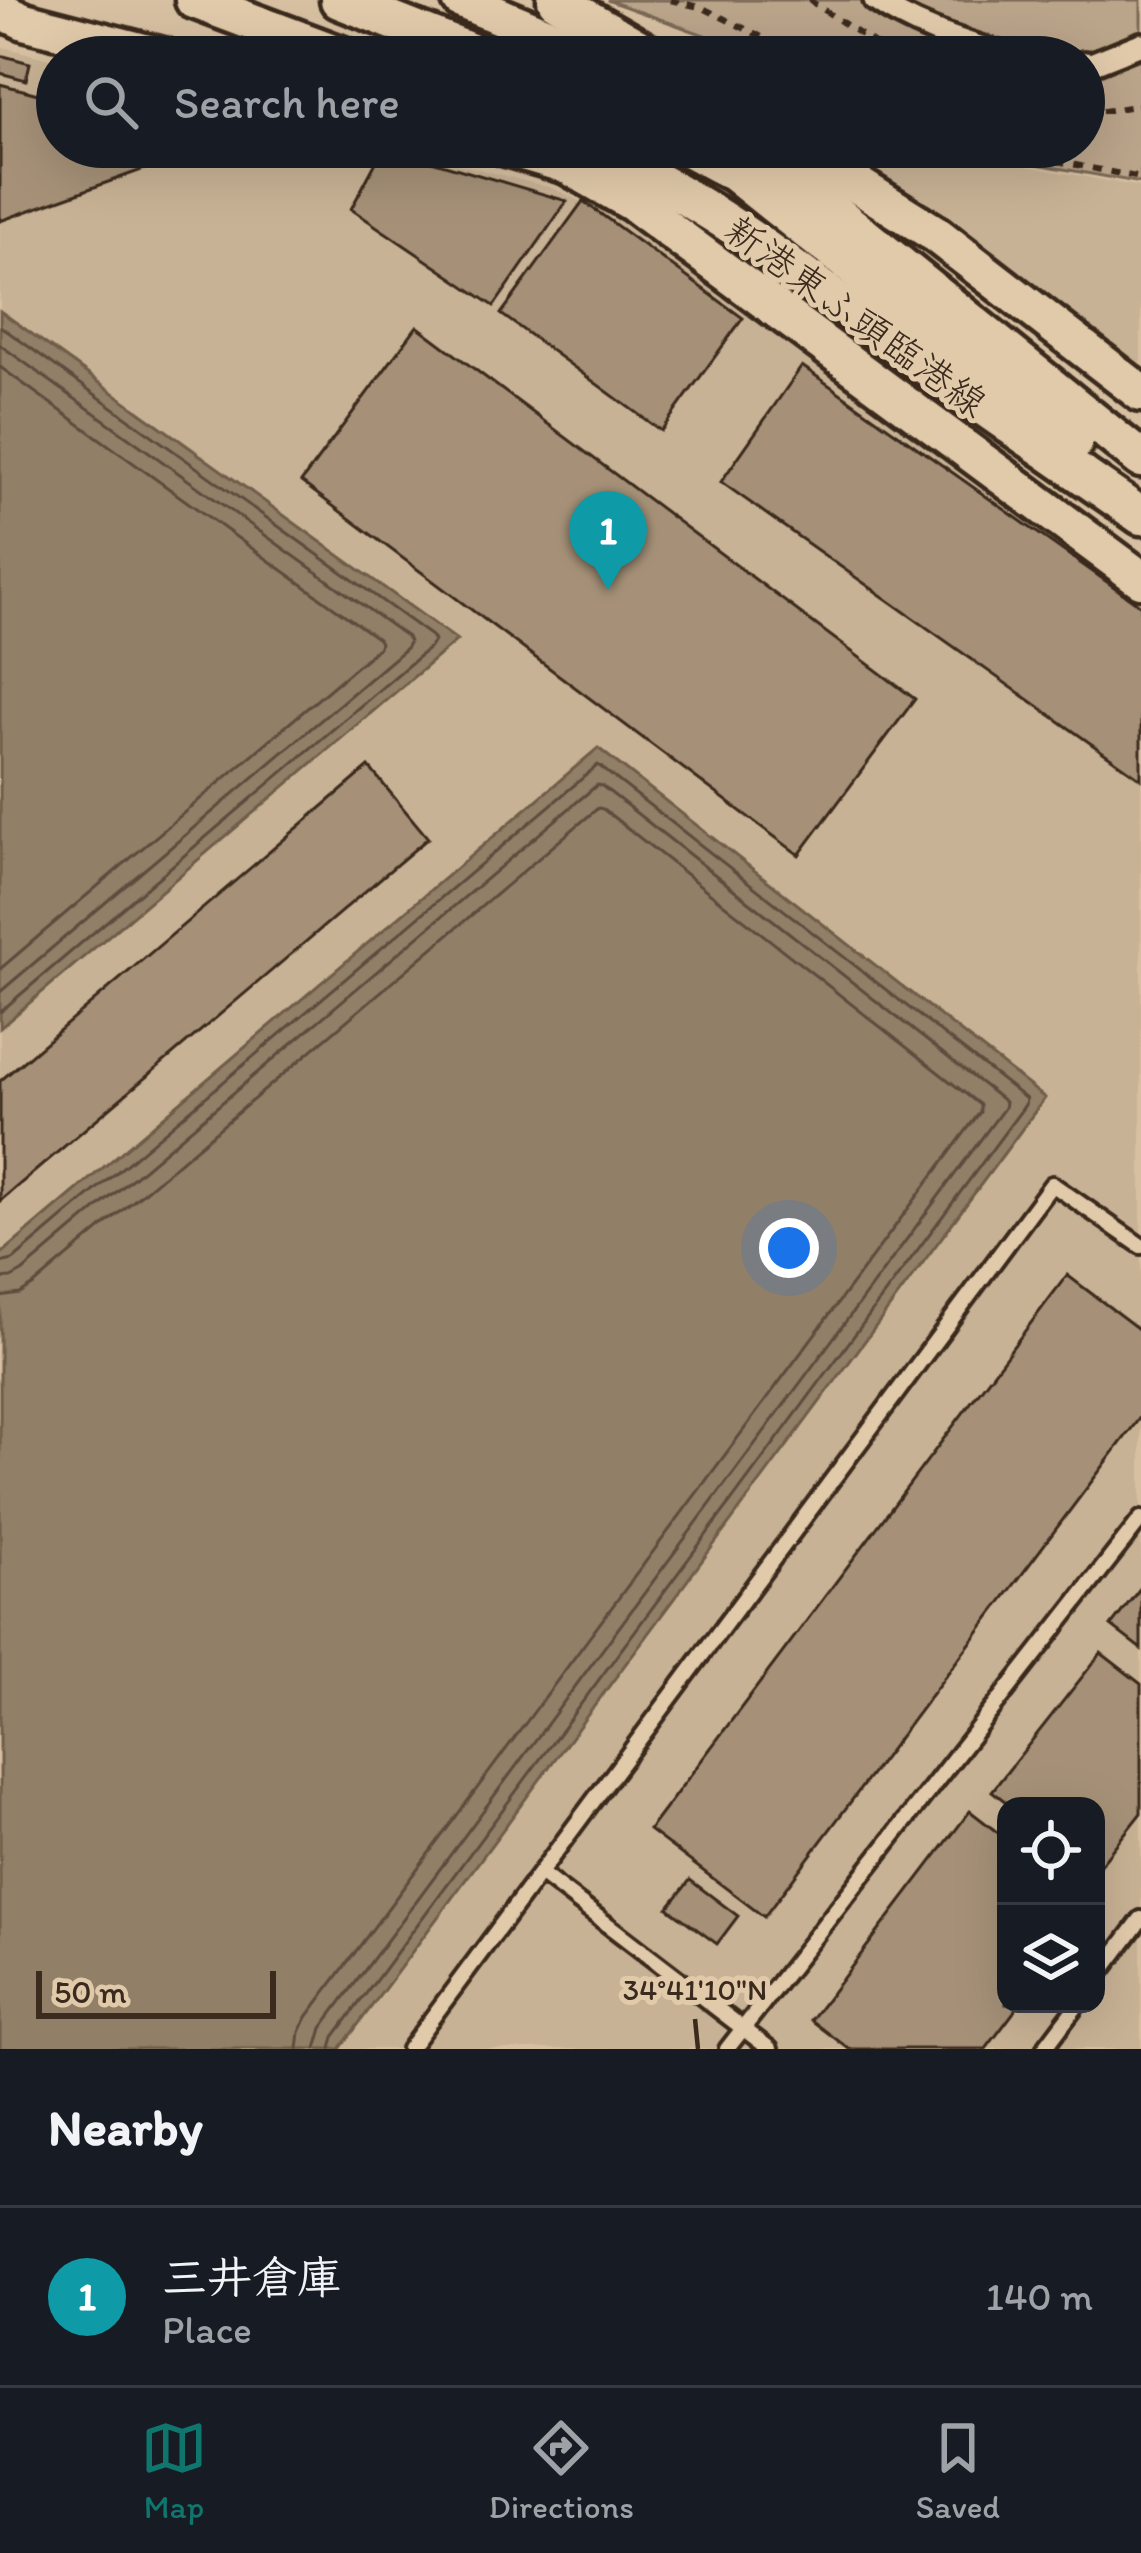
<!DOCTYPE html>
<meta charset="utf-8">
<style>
:root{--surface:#171b24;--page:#242831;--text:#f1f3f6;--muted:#9ea1a6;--line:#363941;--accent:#0f766e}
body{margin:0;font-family:Itim,"Klee One",sans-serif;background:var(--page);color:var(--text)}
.controls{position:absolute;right:36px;bottom:36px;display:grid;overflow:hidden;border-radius:24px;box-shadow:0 12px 48px #0002}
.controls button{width:108px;height:108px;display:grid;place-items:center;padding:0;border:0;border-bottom:3px solid var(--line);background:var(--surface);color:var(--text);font:60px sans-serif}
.scale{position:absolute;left:36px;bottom:30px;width:240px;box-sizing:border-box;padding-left:12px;border:6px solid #3b2a1e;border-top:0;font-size:33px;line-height:42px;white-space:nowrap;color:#3b2a1e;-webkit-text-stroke:9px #e1caaa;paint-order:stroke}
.you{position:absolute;left:789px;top:1248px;width:42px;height:42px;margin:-30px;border:9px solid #fff;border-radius:50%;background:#1a73e8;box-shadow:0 0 0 18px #1a73e833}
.badge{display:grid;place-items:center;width:78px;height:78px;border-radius:50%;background:var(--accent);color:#fff;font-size:39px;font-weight:700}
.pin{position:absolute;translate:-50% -99px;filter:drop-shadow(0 3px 6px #0008)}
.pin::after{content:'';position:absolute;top:63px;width:42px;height:36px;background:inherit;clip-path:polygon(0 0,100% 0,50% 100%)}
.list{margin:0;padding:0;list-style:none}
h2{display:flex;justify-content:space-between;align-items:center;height:156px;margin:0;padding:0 48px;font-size:51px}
h2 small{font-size:39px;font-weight:400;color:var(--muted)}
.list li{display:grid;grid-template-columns:78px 1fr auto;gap:36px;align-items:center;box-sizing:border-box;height:180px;padding:0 48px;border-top:3px solid var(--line)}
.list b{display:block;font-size:45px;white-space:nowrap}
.list p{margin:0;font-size:39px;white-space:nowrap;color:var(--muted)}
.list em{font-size:39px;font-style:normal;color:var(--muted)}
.icon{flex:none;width:66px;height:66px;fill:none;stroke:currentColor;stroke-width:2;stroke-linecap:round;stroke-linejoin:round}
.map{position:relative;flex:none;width:1141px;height:2049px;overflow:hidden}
.search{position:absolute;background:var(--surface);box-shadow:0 12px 48px #0002;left:36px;right:36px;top:36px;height:132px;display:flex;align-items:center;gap:30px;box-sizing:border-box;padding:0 42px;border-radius:66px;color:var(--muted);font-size:45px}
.sheet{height:336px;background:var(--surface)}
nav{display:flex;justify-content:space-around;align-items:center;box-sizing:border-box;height:168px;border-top:3px solid var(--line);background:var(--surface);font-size:33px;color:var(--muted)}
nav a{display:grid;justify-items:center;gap:6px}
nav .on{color:var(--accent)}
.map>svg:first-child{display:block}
.built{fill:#c8b295;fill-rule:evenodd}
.green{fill:#baa48a;stroke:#7a6754;stroke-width:3}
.water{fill:#927f68;stroke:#6f5d4a;stroke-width:3}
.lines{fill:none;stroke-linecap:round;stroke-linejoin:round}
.shore{stroke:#5e4c3c;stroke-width:3}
.building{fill:#a69178;stroke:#3b2a1e;stroke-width:3}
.service-casing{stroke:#3b2a1e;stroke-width:22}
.pedestrian-casing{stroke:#3b2a1e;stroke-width:30}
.tertiary-casing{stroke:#3b2a1e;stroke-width:45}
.path{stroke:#3b2a1e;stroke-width:6;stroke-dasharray:9 9;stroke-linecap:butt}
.service{stroke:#e1caaa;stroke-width:14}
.pedestrian{stroke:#e1caaa;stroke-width:21}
.tertiary{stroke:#e1caaa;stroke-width:36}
.ticks{fill:none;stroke:#3b2a1e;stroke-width:4.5}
.labels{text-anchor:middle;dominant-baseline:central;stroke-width:10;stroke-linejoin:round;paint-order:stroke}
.street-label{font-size:39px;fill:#3b2a1e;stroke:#e1caaa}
.ticks-label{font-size:30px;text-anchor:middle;fill:#3b2a1e;stroke:#e1caaa;stroke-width:10;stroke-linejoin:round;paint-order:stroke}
</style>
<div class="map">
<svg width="1141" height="2049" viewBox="0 0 1141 2049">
<rect width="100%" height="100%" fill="#d7c0a2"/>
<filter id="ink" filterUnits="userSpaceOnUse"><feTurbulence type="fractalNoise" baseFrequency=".00833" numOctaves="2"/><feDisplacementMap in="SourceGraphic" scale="24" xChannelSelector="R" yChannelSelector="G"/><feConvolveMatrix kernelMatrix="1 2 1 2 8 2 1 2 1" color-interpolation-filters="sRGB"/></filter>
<g filter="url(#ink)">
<g class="built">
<path d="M0,46L57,61V147H392L552,188L618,218L1141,604V2049H340L1045,1098L598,748L0,1255V1028L456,640L0,311ZM1006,1806H1096V2004H1006Z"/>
<path d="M831,147H922L1141,187V386Z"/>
</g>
<path class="green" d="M607,0H1141V183L943,147H1084V57H750L746,50Z"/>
<g class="water">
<path d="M0,311L457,640L0,1028Z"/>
<path d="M598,748L1045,1098L340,2049H0V1255Z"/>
</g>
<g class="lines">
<g class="shore">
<path d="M0,326L431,636L434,641L431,646L0,1012"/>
<path d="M0,345L407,637L409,642L407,647L0,992"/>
<path d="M0,367L378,639L380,643L378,648L0,969"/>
<path d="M0,1263L13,1260L598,765L1026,1099L1025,1105L334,2037L331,2049"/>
<path d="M0,1279L11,1278L22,1272L597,785L602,786L1005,1102L1004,1108L322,2028L316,2049"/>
<path d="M0,1297L20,1294L34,1285L598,808L603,809L980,1105V1112L307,2017L300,2032L298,2049"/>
</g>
</g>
<g class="building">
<path d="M0,55L30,63L26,80L0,73Z"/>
<path d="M0,84L57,99V147H154L175,158L0,221Z"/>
<path d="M384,147L567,201L494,306L351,209Z"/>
<path d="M583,201L743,318L661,431L501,314Z"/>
<path d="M417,326L915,699L799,855L301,482Z"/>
<path d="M802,366L1141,606V779L721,482Z"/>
<path d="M369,767L428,838L0,1201V1081Z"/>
<path d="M1067,1275L1141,1331V1416L764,1917L649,1830Z"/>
<path d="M1141,1587V1649L1111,1626Z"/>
<path d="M1101,1653L1141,1684V1813L1096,1870V1806H1011L992,1791Z"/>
<path d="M970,1811L1006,1839V2004H1020L986,2049H849L811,2020Z"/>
<path d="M690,1880L738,1916L717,1944L668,1908Z"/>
</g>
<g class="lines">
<defs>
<g id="service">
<path d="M540,1873L770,2049"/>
<path d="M1096,1979L1141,1919"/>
<path d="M409,2049L1052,1184L1141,1246"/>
<path d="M727,2049L1141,1519"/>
<path d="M1044,2049L1078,2004"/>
</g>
<g id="pedestrian">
<path d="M875,0C916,29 964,42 1011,57"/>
<path d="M1084,63L1091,64L1141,44"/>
</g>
<g id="tertiary">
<path d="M194,0L346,57"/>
<path d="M339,0L484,57"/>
<path d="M461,0L598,57"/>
<path d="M556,0L654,57"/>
<path d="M0,10L24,21L163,57"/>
<path d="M506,147L567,165L633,203L1141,579"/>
<path d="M586,147C703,195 800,273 901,348C980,406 1061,460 1141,516"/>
<path d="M686,147L734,173L1074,443"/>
<path d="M754,147L1141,459"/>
<path d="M787,147L850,180L934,233L1141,393"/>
</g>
</defs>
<use href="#service" class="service-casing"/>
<use href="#pedestrian" class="pedestrian-casing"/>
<use href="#tertiary" class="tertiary-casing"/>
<g class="path">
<path d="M670,0L703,8L768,40L771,57"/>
<path d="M809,0L894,57"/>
<path d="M1084,110L1104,111L1141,105"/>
<path d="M986,147L1141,178"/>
</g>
<use href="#service" class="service"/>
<use href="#pedestrian" class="pedestrian"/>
<use href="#tertiary" class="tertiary"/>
</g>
</g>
<path class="ticks" d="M695,2019L698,2049"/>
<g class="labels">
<g class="street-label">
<text transform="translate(856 316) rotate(36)">新港東ふ頭臨港線</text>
</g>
</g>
<g class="ticks-label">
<text x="695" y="2000">34°41'10"N</text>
</g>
</svg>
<div class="controls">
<button><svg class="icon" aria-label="locate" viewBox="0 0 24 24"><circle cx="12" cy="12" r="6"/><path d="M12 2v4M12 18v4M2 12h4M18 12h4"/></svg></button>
<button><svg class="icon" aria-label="layers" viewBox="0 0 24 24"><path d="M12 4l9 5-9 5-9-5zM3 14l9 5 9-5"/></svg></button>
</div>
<div class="scale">50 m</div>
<div class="you"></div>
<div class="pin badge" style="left:608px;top:590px;background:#0f9aa8">1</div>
<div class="search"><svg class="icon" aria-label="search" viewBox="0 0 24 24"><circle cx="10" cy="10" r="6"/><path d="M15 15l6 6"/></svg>Search here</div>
</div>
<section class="sheet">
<h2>Nearby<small></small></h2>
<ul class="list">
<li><span class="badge" style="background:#0f9aa8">1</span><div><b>三井倉庫</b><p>Place</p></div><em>140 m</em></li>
</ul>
</section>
<nav>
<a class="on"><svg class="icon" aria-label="map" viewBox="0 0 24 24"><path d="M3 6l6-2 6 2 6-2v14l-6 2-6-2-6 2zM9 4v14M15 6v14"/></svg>Map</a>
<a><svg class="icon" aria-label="directions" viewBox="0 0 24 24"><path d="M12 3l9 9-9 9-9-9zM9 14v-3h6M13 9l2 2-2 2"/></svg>Directions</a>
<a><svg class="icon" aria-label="saved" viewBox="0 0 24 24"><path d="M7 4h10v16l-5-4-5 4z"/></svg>Saved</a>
</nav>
